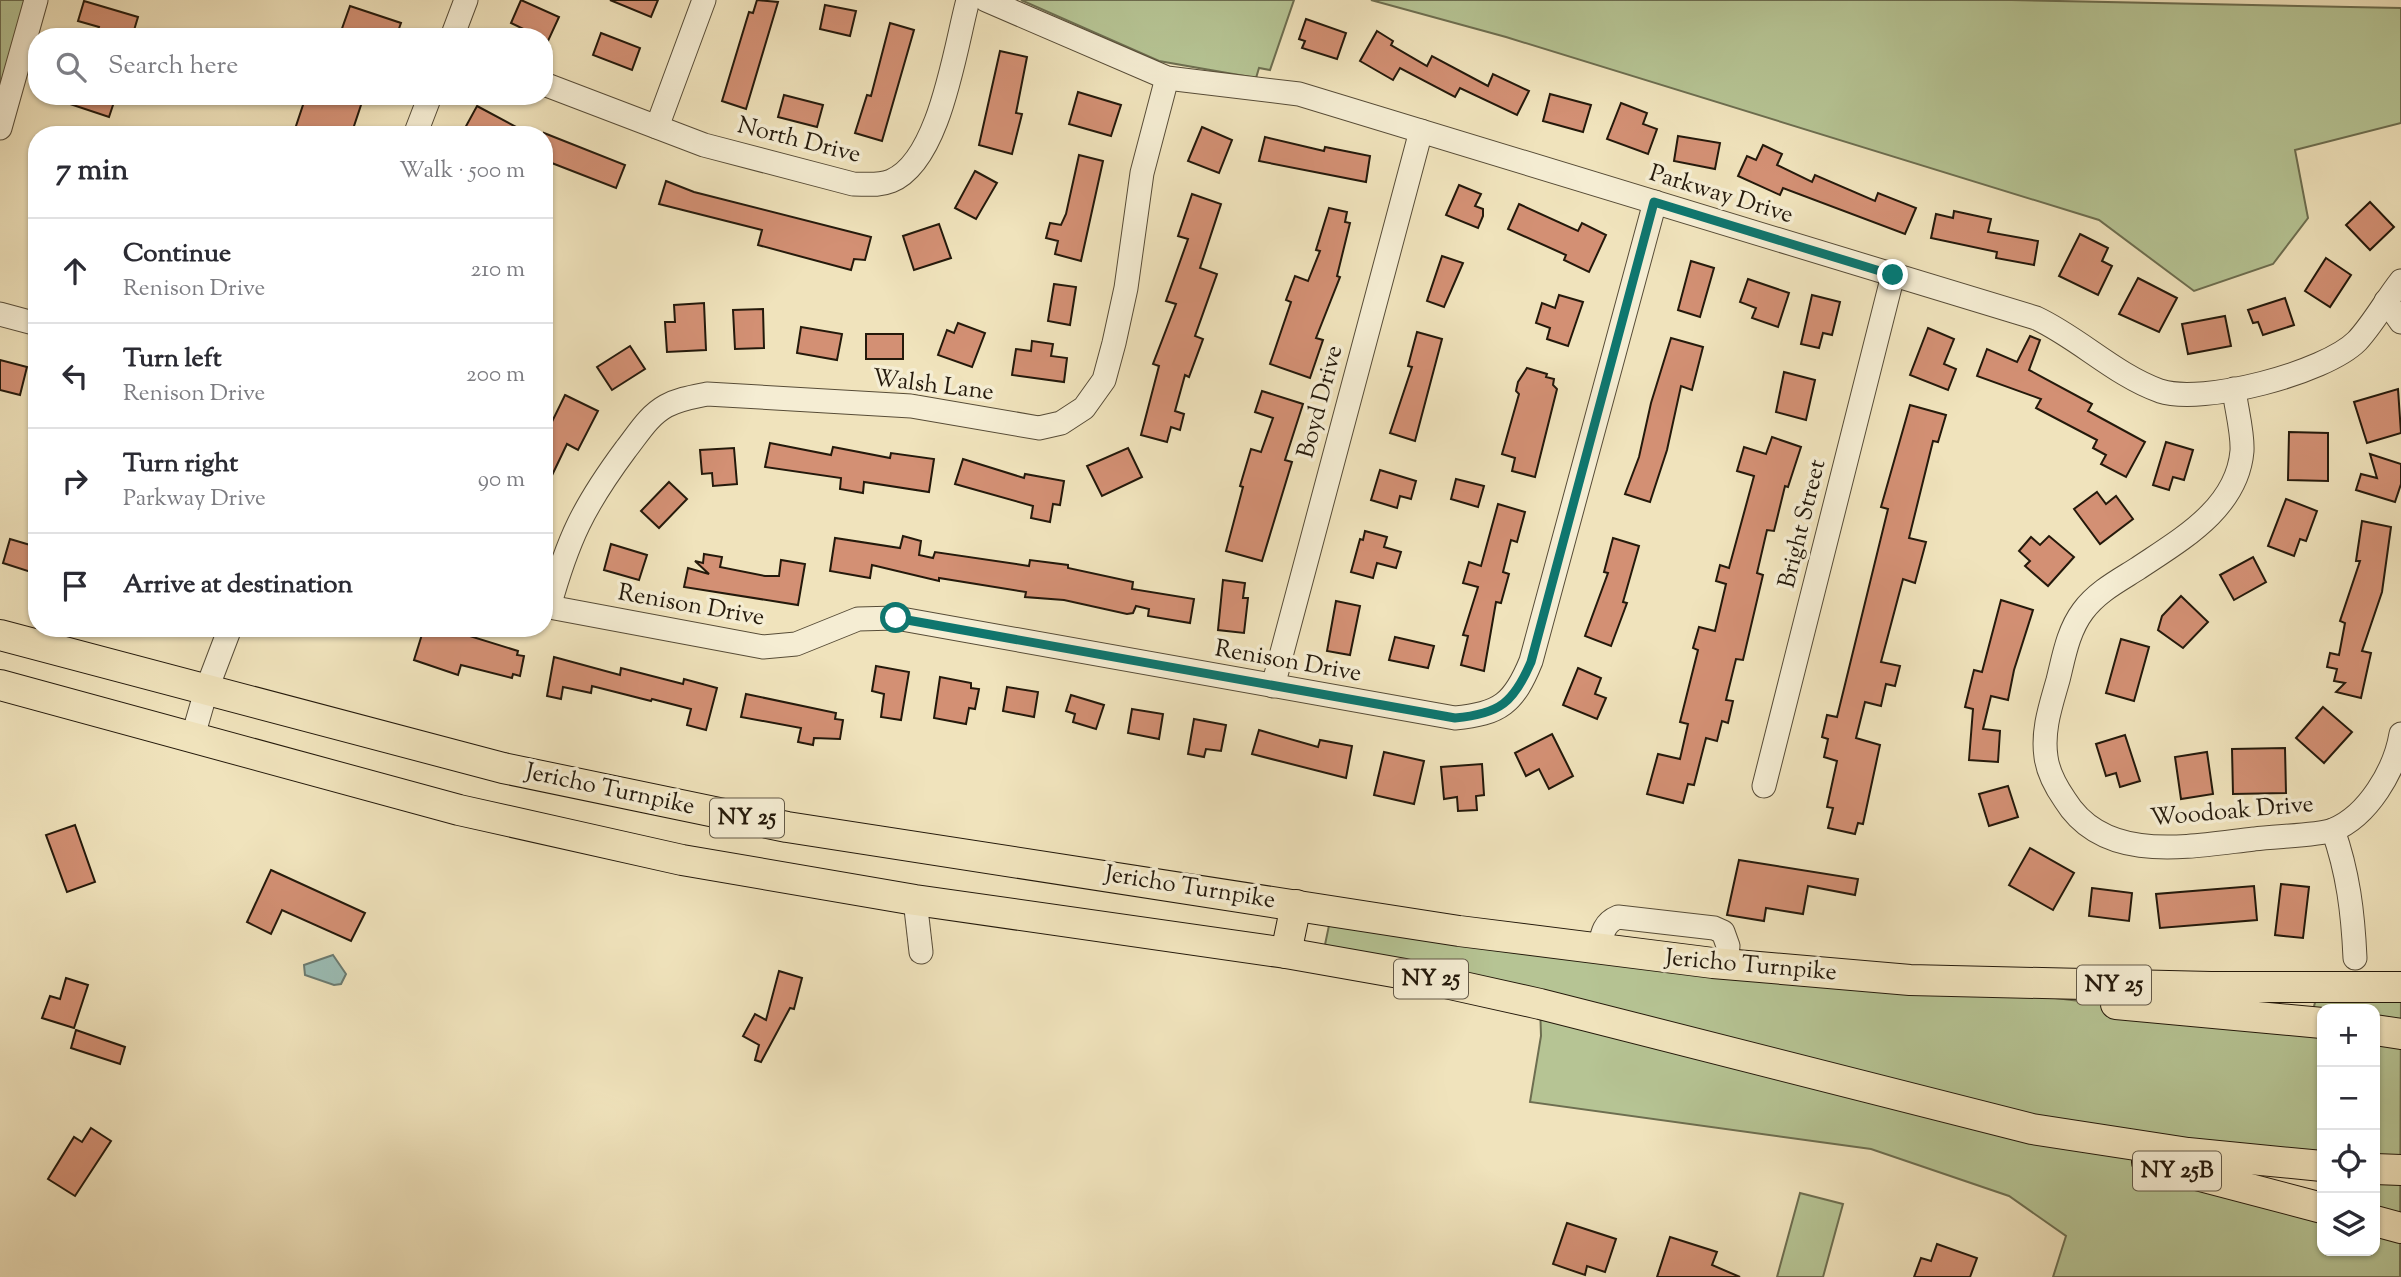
<!DOCTYPE html>
<meta charset="utf-8">
<style>
:root{--surface:#fff;--page:#f2f2f3;--text:#2b2b33;--muted:#7c7c81;--line:#e1e1e2}
body{margin:0;font-family:"Sorts Mill Goudy",serif;background:var(--page);color:var(--text)}
.controls{position:absolute;right:21px;bottom:21px;display:grid;overflow:hidden;border-radius:14px;box-shadow:0 2px 5px #0004}
.controls button{width:63px;height:63px;display:grid;place-items:center;padding:0;border:0;border-bottom:2px solid var(--line);background:var(--surface);color:var(--text);font:35px sans-serif}
.stop{position:absolute;width:21px;height:21px;margin:-16px;border:5px solid #0f766e;border-radius:50%;background:#fff}
.stop.end{background:#0f766e;border-color:#fff;box-shadow:0 2px 7px #0008}
.list{margin:0;padding:0;list-style:none}
h2{display:flex;justify-content:space-between;align-items:center;height:91px;margin:0;padding:0 28px;font-size:30px}
h2 small{font-size:23px;font-weight:400;color:var(--muted)}
.list li{display:grid;grid-template-columns:46px 1fr auto;gap:21px;align-items:center;box-sizing:border-box;height:105px;padding:0 28px;border-top:2px solid var(--line)}
.list b{display:block;font-size:26px;white-space:nowrap}
.list p{margin:0;font-size:23px;white-space:nowrap;color:var(--muted)}
.list em{font-size:23px;font-style:normal;color:var(--muted)}
.icon{flex:none;width:38px;height:38px;fill:none;stroke:currentColor;stroke-width:2;stroke-linecap:round;stroke-linejoin:round}
.map{position:relative;flex:none;width:2401px;height:1277px;overflow:hidden}
.search{position:absolute;background:var(--surface);box-shadow:0 2px 5px #0004;left:28px;top:28px;width:525px;height:77px;display:flex;align-items:center;gap:18px;box-sizing:border-box;padding:0 24px;border-radius:28px;color:var(--muted);font-size:26px}
.panel{position:absolute;background:var(--surface);box-shadow:0 2px 5px #0004;left:28px;top:126px;width:525px;height:511px;border-radius:28px}
.map>svg:first-child{display:block}
.green{fill:#b6c494;stroke:#6d6e50;stroke-width:2;fill-rule:evenodd}
.water{fill:#9bbdb5;stroke:#6b7b71;stroke-width:2}
.building{fill:#d39074;stroke:#24190b;stroke-width:2}
.lines{fill:none;stroke-linecap:round;stroke-linejoin:round}
.minor-casing{stroke:#574c37;stroke-width:25}
.major-casing{stroke:#24190b;stroke-width:32}
.minor{stroke:#f5edd3;stroke-width:23}
.major{stroke:#f0e3bc;stroke-width:30}
.route{stroke:#0f766e;stroke-width:9}
.labels{text-anchor:middle;dominant-baseline:central;stroke-width:7;stroke-linejoin:round;paint-order:stroke}
.shield{fill:#f5edd3;stroke:#635947;stroke-width:2}
.shield-label{font-size:23px;font-weight:bold;fill:#24190b}
.street-label{font-size:24px;fill:#24190b;stroke:#f5edd3}
</style>
<div class="map">
<svg width="2401" height="1277" viewBox="0 0 2401 1277">
<rect width="100%" height="100%" fill="#f0e3bc"/>
<filter id="stains"><feTurbulence type="fractalNoise" baseFrequency=".00286" numOctaves="4"/><feColorMatrix values="0 0 0 0 .2 0 0 0 0 .09 0 0 0 0 .02 0 0 0 .5 -.17"/></filter>
<radialGradient id="worn" r=".72"><stop offset=".6" stop-color="#630" stop-opacity="0"/><stop offset="1" stop-color="#630" stop-opacity=".3"/></radialGradient>
<g class="green">
<path d="M0,0H36L0,128Z"/>
<path d="M1021,0H1294L1270,70L1259,68L1256,78L1159,61Z"/>
<path d="M1371,0H2011L2401,8V123L2295,150L2308,218L2273,264L2194,291L2099,220L1506,37Z"/>
<path d="M1332,911L2080,1001L2310,1021L2319,988L2401,987L2400,1277H2053L2066,1236L2009,1196L1871,1149L1530,1102L1541,1036L1540,1004L1322,959ZM2322,1009H2375V1251H2322V1208L2040,1130L2322,1166Z"/>
<path d="M1800,1193L1843,1204L1823,1277H1777Z"/>
</g>
<path class="water" d="M333,955L346,974L341,984L334,985L305,975L304,965Z"/>
<g class="building">
<path d="M521,0L559,17L548,41L511,23Z"/>
<path d="M610,0H658L651,17Z"/>
<path d="M757,0L778,2L746,109L722,101L749,12L753,13Z"/>
<path d="M84,1L138,17L132,37H96L99,27L78,21Z"/>
<path d="M825,5L856,11L850,36L820,29Z"/>
<path d="M350,6L401,23L396,37H339Z"/>
<path d="M1306,19L1346,33L1337,59L1302,48L1305,41L1299,39Z"/>
<path d="M890,23L914,30L882,141L855,133L867,95L871,96Z"/>
<path d="M1377,31L1393,41L1391,45L1427,66L1432,56L1488,86L1493,74L1529,91L1517,115L1460,88L1455,97L1400,68L1393,80L1360,61Z"/>
<path d="M601,33L640,48L632,70L593,55Z"/>
<path d="M1000,51L1027,57L1016,113L1022,114L1012,154L979,145Z"/>
<path d="M1078,92L1121,105L1111,136L1069,124Z"/>
<path d="M1550,94L1591,105L1583,132L1543,121Z"/>
<path d="M784,95L823,105L817,127L778,117Z"/>
<path d="M55,96H116L109,117L55,99Z"/>
<path d="M306,96H364L351,135H293Z"/>
<path d="M1621,103L1647,113L1643,124L1657,129L1648,154L1607,139Z"/>
<path d="M477,106L531,135H479L465,128Z"/>
<path d="M1202,127L1232,140L1219,173L1188,161Z"/>
<path d="M544,133L625,165L616,188L544,160Z"/>
<path d="M1678,136L1720,143L1715,169L1674,161Z"/>
<path d="M1265,137L1324,151L1325,147L1370,156L1366,182L1259,161Z"/>
<path d="M1763,145L1782,154L1777,165L1812,182L1815,175L1875,201L1878,193L1916,208L1905,234L1783,188L1780,195L1738,176L1747,156L1756,160Z"/>
<path d="M1079,155L1103,161L1081,261L1055,254L1058,241L1046,238L1050,223L1061,225L1066,214Z"/>
<path d="M975,171L997,183L976,219L955,208Z"/>
<path d="M666,181L694,192L871,237L865,260L854,259L851,270L758,245L762,230L659,204Z"/>
<path d="M1459,185L1481,194L1475,206L1483,209V216L1478,228L1446,215Z"/>
<path d="M1192,194L1221,204L1200,268L1217,274L1195,336L1203,339L1189,377L1185,375L1175,411L1184,414L1180,430L1171,427L1167,442L1141,435L1159,366L1153,364L1176,304L1166,301L1188,239L1178,236Z"/>
<path d="M2370,202L2394,227L2370,250L2346,225Z"/>
<path d="M1519,204L1578,231L1582,223L1606,235L1589,272L1564,260L1566,255L1508,229Z"/>
<path d="M1329,208L1347,212L1345,222L1350,223L1337,276L1340,277L1316,338L1323,340L1310,378L1270,364L1291,302L1286,300L1295,276L1308,281L1320,251L1316,250Z"/>
<path d="M1954,211L1991,219L1988,232L2038,241L2034,265L1996,258L1997,252L1931,238L1936,214L1953,218Z"/>
<path d="M939,224L951,258L914,270L903,236Z"/>
<path d="M2080,234L2108,248L2102,261L2112,266L2098,295L2059,276Z"/>
<path d="M1442,256L1463,263L1444,307L1427,301Z"/>
<path d="M2326,258L2351,275L2330,307L2305,291Z"/>
<path d="M1691,261L1714,268L1700,317L1678,310Z"/>
<path d="M2138,278L2177,298L2159,332L2119,314Z"/>
<path d="M1748,279L1789,293L1778,327L1752,318L1756,308L1740,302Z"/>
<path d="M1054,284L1076,287L1070,325L1048,321Z"/>
<path d="M1559,295L1583,302L1568,346L1547,339L1550,328L1536,323L1542,303L1555,308Z"/>
<path d="M1812,295L1840,302L1832,335L1823,333L1819,348L1801,344Z"/>
<path d="M2285,298L2294,325L2263,335L2258,322L2253,323L2248,310Z"/>
<path d="M704,303L706,350L667,352L665,322H675L674,305Z"/>
<path d="M763,309L764,348L735,349L733,310Z"/>
<path d="M2225,316L2231,346L2188,354L2182,324Z"/>
<path d="M958,323L985,333L972,367L938,355L947,330L954,333Z"/>
<path d="M801,327L842,334L837,360L797,353Z"/>
<path d="M1928,328L1954,339L1944,364L1956,369L1948,390L1910,375Z"/>
<path d="M1417,332L1442,339L1415,441L1390,433L1412,367L1408,366Z"/>
<rect x="866" y="334" width="37" height="25"/>
<path d="M2030,336L2040,340L2029,370L2092,404L2088,411L2145,442L2126,477L2101,464L2106,455L2093,448L2097,440L2036,408L2041,399L1977,376L1987,349L2017,362Z"/>
<path d="M1671,338L1703,347L1692,390L1681,386L1667,450L1650,502L1625,494L1639,457L1651,403Z"/>
<path d="M1032,341L1053,344L1051,356L1067,358L1064,382L1012,375L1016,349L1031,351Z"/>
<path d="M630,346L645,369L612,390L597,367Z"/>
<path d="M0,360L27,367L20,395L0,390Z"/>
<path d="M1527,368L1547,374L1546,377L1554,379L1553,385L1557,389L1535,477L1512,471L1515,458L1502,454L1519,394L1516,391L1518,382Z"/>
<path d="M1784,372L1815,380L1806,420L1776,412Z"/>
<path d="M2398,389L2401,433L2367,443L2354,402Z"/>
<path d="M1262,391L1303,404L1285,460L1292,462L1262,561L1226,551L1243,487L1240,486L1251,449L1261,452L1273,418L1255,412Z"/>
<path d="M565,395L598,411L578,450L567,444L544,492V438Z"/>
<path d="M1910,405L1946,415L1938,442L1933,441L1909,538L1926,542L1915,583L1903,579L1881,662L1900,666L1895,686L1886,684L1881,706L1865,702L1856,738L1880,745L1863,824L1858,823L1855,834L1828,828L1833,808L1827,807L1837,761L1824,757L1828,739L1822,737L1827,715L1837,717L1888,509L1881,507Z"/>
<path d="M2289,432L2328,433V481L2288,480Z"/>
<path d="M1772,437L1801,447L1788,487L1785,486L1774,531L1767,530L1757,573L1763,575L1743,660L1736,659L1726,700L1733,701L1728,723L1722,721L1717,741L1706,738L1694,785L1688,784L1683,803L1647,794L1658,754L1680,759L1688,724L1680,722L1698,650L1693,648L1699,627L1715,631L1726,584L1716,581L1720,565L1729,568L1754,476L1737,471L1744,447L1766,454Z"/>
<path d="M2166,442L2193,450L2184,480L2173,477L2169,490L2153,485Z"/>
<path d="M770,443L831,455L833,447L890,458L891,453L934,459L929,492L864,482L863,493L840,489L841,478L765,467Z"/>
<path d="M734,448L737,484L713,486L712,473L702,474L700,450Z"/>
<path d="M1128,448L1142,477L1102,496L1087,466Z"/>
<path d="M2370,454L2401,464V484L2395,502L2356,490L2361,474L2377,478Z"/>
<path d="M963,459L1024,478L1025,474L1064,481L1060,505L1053,504L1050,522L1031,518L1033,506L955,484Z"/>
<path d="M1380,470L1416,481L1411,499L1400,496L1397,508L1371,500Z"/>
<path d="M1456,479L1484,486L1478,507L1451,499Z"/>
<path d="M669,482L687,499L659,528L641,511Z"/>
<path d="M2097,492L2106,504L2116,496L2133,519L2100,544L2074,509Z"/>
<path d="M2286,499L2317,511L2306,541L2300,539L2294,556L2268,546Z"/>
<path d="M1498,504L1525,512L1517,542L1511,540L1503,572L1509,574L1501,603L1496,602L1484,671L1461,665L1468,636L1463,635L1478,587L1463,583L1469,562L1481,566Z"/>
<path d="M2362,521L2391,527L2382,592L2362,651L2371,653L2361,698L2336,692L2345,683L2334,681L2337,669L2327,667L2330,653L2339,655L2345,623L2340,621L2360,561H2356Z"/>
<path d="M1365,531L1387,537L1384,547L1401,552L1396,568L1377,563L1373,578L1351,572L1360,539L1363,540Z"/>
<path d="M903,536L921,541L919,555L933,558L935,552L1029,566L1030,560L1068,565V568L1133,582L1132,589L1194,599L1190,623L1148,616L1149,609L1136,606L1133,613L1127,614L1064,600L1025,597L1026,592L939,578V581L872,565L870,578L830,571L835,538L900,548Z"/>
<path d="M2049,536L2074,557L2048,586L2025,566L2030,561L2019,551L2031,537L2040,545Z"/>
<path d="M1613,538L1639,546L1623,602L1627,603L1611,646L1585,636L1608,573L1604,572Z"/>
<path d="M10,539L37,547V574L3,563Z"/>
<path d="M611,544L647,555L639,580L604,570Z"/>
<path d="M704,554L722,557L720,567L765,576H779L781,560L805,564L798,605L684,587L688,568L709,574L695,561L703,563Z"/>
<path d="M2253,557L2266,582L2234,600L2220,575Z"/>
<path d="M1223,580L1245,583L1243,598H1248L1244,633L1218,630Z"/>
<path d="M2181,596L2208,622L2183,648L2158,630L2162,616Z"/>
<path d="M2001,600L2033,610L2014,670L2008,700L1991,696L1983,729L2000,731L1998,762L1969,760L1973,709L1965,707L1974,670L1982,672Z"/>
<path d="M1336,601L1360,606L1350,655L1327,651Z"/>
<path d="M424,628H444L518,651L517,655L524,656L520,676L513,674L512,678L461,665L458,675L414,660Z"/>
<path d="M1395,637L1434,646L1428,668L1389,660Z"/>
<path d="M2121,639L2149,647L2134,701L2106,693Z"/>
<path d="M554,657L620,675L621,668L683,684L684,679L717,688L706,730L687,725L691,709L652,699L651,701L592,686L591,693L563,687L561,699L547,696Z"/>
<path d="M876,666L909,672L901,720L881,717L884,694L872,691Z"/>
<path d="M1578,668L1601,678L1595,694L1606,698L1597,719L1563,705Z"/>
<path d="M940,677L971,683V688L979,689L975,709L969,708L966,724L934,718Z"/>
<path d="M1007,687L1038,692L1034,717L1003,711Z"/>
<path d="M746,694L836,713L835,719L843,720L840,739L814,738L813,745L798,742L801,728L741,717Z"/>
<path d="M1071,695L1104,705L1096,729L1073,722L1075,714L1066,711Z"/>
<path d="M2323,707L2352,732L2324,763L2296,738Z"/>
<path d="M1132,709L1163,714L1159,739L1128,733Z"/>
<path d="M1194,719L1226,725L1221,751L1206,749L1204,757L1188,754Z"/>
<path d="M1259,730L1318,747L1320,740L1352,746L1346,778L1252,754Z"/>
<path d="M1552,734L1573,776L1549,789L1539,769L1526,776L1515,753Z"/>
<path d="M2125,735L2140,781L2120,787L2116,773L2106,776L2096,744Z"/>
<path d="M2285,748L2286,793L2233,794L2232,749Z"/>
<path d="M1384,752L1424,761L1414,804L1374,795Z"/>
<path d="M2207,752L2213,794L2181,799L2175,757Z"/>
<path d="M1482,764L1484,795L1476,796L1477,810L1458,811L1457,797L1444,799L1441,767Z"/>
<path d="M2008,786L2018,817L1989,826L1979,794Z"/>
<path d="M75,825L95,882L67,892L46,835Z"/>
<path d="M2030,848L2074,873L2053,910L2009,885Z"/>
<path d="M1739,860L1858,879L1855,895L1808,886L1803,914L1766,908L1764,921L1727,915Z"/>
<path d="M271,870L365,913L351,941L282,910L271,934L247,922Z"/>
<path d="M2281,884L2309,887L2303,938L2275,935Z"/>
<path d="M2254,886L2257,920L2160,928L2156,894Z"/>
<path d="M2092,888L2132,893L2129,921L2089,916Z"/>
<path d="M779,971L802,978L794,1009L790,1008L761,1062L755,1060L759,1045L743,1036L755,1014L766,1020Z"/>
<path d="M66,978L88,985L74,1028L42,1018L50,996L60,999Z"/>
<path d="M76,1030L125,1047L120,1064L71,1048Z"/>
<path d="M91,1128L111,1141L75,1196L48,1179L74,1137L82,1142Z"/>
<path d="M1567,1223L1616,1239L1605,1272L1587,1266L1585,1275L1553,1264Z"/>
<path d="M1670,1237L1717,1252L1712,1265L1740,1277H1657Z"/>
<path d="M1937,1244L1977,1258L1970,1277H1914L1921,1258L1931,1261Z"/>
</g>
<g class="lines">
<defs>
<g id="minor">
<path d="M986,0L1167,78L1299,94L2036,318C2079,338 2115,375 2160,391C2203,405 2325,373 2357,341C2373,324 2386,300 2401,281"/>
<path d="M452,37L466,0"/>
<path d="M544,84L704,145L853,184C866,184 879,186 891,181C940,161 955,48 968,0"/>
<path d="M657,127L704,0"/>
<path d="M0,128L36,0"/>
<path d="M415,135L430,96"/>
<path d="M2386,301L2401,322"/>
<path d="M0,314L37,324"/>
<path d="M2234,389C2236,408 2243,432 2242,451C2237,509 2180,540 2137,569C2118,581 2097,592 2083,611C2068,631 2064,656 2058,680C2051,705 2042,730 2046,757C2048,773 2056,787 2065,800C2105,865 2191,846 2254,839C2274,836 2316,836 2333,830C2368,816 2395,770 2401,734"/>
<path d="M544,606L763,647L796,644L858,619L896,618L1455,718C1500,714 1514,703 1531,661L1655,202"/>
<path d="M549,607C568,539 583,507 626,449C638,434 648,416 666,406C679,399 692,397 707,394L911,406L1039,428L1061,423L1084,408L1104,380L1114,343L1126,288L1142,173L1167,78"/>
<path d="M1273,686L1421,131"/>
<path d="M193,736L206,691L230,628"/>
<path d="M1764,786L1893,275"/>
<path d="M2333,830C2348,872 2353,913 2355,958"/>
<path d="M915,900L921,952"/>
<path d="M1599,950C1602,935 1603,923 1618,917L1714,928L1723,932L1728,946L1726,964"/>
</g>
<g id="major">
<path d="M0,635L503,768L787,827L1459,931L1713,963L1910,980L2211,987H2401"/>
<path d="M0,685L459,810L682,860L915,900L1286,953L1405,974L1540,1004L2032,1129L2188,1153L2322,1166"/>
<path d="M1286,953L1296,905"/>
<path d="M2116,1004L2322,1023"/>
<path d="M2375,1030L2401,1034"/>
<path d="M2147,1162L2322,1208"/>
<path d="M2375,1169L2401,1170"/>
<path d="M2375,1221L2401,1228"/>
</g>
</defs>
<use href="#minor" class="minor-casing"/>
<use href="#major" class="major-casing"/>
<use href="#minor" class="minor"/>
<use href="#major" class="major"/>
</g>
<g class="lines">
<path class="route" d="M896,618L1455,718C1500,714 1514,702 1531,662L1654,202L1893,275"/>
</g>
<g class="labels">
<g class="shield">
<rect x="710" y="798.5" width="74" height="39" rx="5"/>
<rect x="1394" y="959.5" width="74" height="39" rx="5"/>
<rect x="2077" y="965.5" width="74" height="39" rx="5"/>
<rect x="2133" y="1151.5" width="88" height="39" rx="5"/>
</g>
<g class="shield-label">
<text x="747" y="818">NY 25</text>
<text x="1431" y="979">NY 25</text>
<text x="2114" y="985">NY 25</text>
<text x="2177" y="1171">NY 25B</text>
</g>
<g class="street-label">
<text transform="translate(799 141) rotate(14)">North Drive</text>
<text transform="translate(1721 195) rotate(17)">Parkway Drive</text>
<text transform="translate(933 386) rotate(7)">Walsh Lane</text>
<text transform="translate(1321 402) rotate(-75)">Boyd Drive</text>
<text transform="translate(1803 524) rotate(-76)">Bright Street</text>
<text transform="translate(691 606) rotate(10)">Renison Drive</text>
<text transform="translate(1288 662) rotate(10)">Renison Drive</text>
<text transform="translate(610 790) rotate(12)">Jericho Turnpike</text>
<text transform="translate(2232 812) rotate(-5)">Woodoak Drive</text>
<text transform="translate(1190 888) rotate(9)">Jericho Turnpike</text>
<text transform="translate(1751 966) rotate(5)">Jericho Turnpike</text>
</g>
</g>
<rect width="100%" height="100%" filter="url(#stains)"/>
<rect width="100%" height="100%" fill="url(#worn)"/>
</svg>
<div class="controls">
<button>+</button>
<button>−</button>
<button><svg class="icon" aria-label="locate" viewBox="0 0 24 24"><circle cx="12" cy="12" r="6"/><path d="M12 2v4M12 18v4M2 12h4M18 12h4"/></svg></button>
<button><svg class="icon" aria-label="layers" viewBox="0 0 24 24"><path d="M12 4l9 5-9 5-9-5zM3 14l9 5 9-5"/></svg></button>
</div>
<div class="stop" style="left:896px;top:618px"></div>
<div class="stop end" style="left:1893px;top:275px"></div>
<div class="search"><svg class="icon" aria-label="search" viewBox="0 0 24 24"><circle cx="10" cy="10" r="6"/><path d="M15 15l6 6"/></svg>Search here</div>
<section class="panel">
<h2>7 min<small>Walk · 500 m</small></h2>
<ul class="list">
<li><svg class="icon" aria-label="ahead" viewBox="0 0 24 24"><path d="M12 20V5M6 11l6-6 6 6"/></svg><div><b>Continue</b><p>Renison Drive</p></div><em>210 m</em></li>
<li><svg class="icon" aria-label="left" viewBox="0 0 24 24"><path d="M17 20v-9H6M10 6l-5 5 5 5"/></svg><div><b>Turn left</b><p>Renison Drive</p></div><em>200 m</em></li>
<li><svg class="icon" aria-label="right" viewBox="0 0 24 24"><path d="M7 20v-9h11M14 6l5 5-5 5"/></svg><div><b>Turn right</b><p>Parkway Drive</p></div><em>90 m</em></li>
<li><svg class="icon" aria-label="arrive" viewBox="0 0 24 24"><path d="M6 21V4h12l-3 4 3 4H6"/></svg><div><b>Arrive at destination</b></div></li>
</ul>
</section>
</div>
